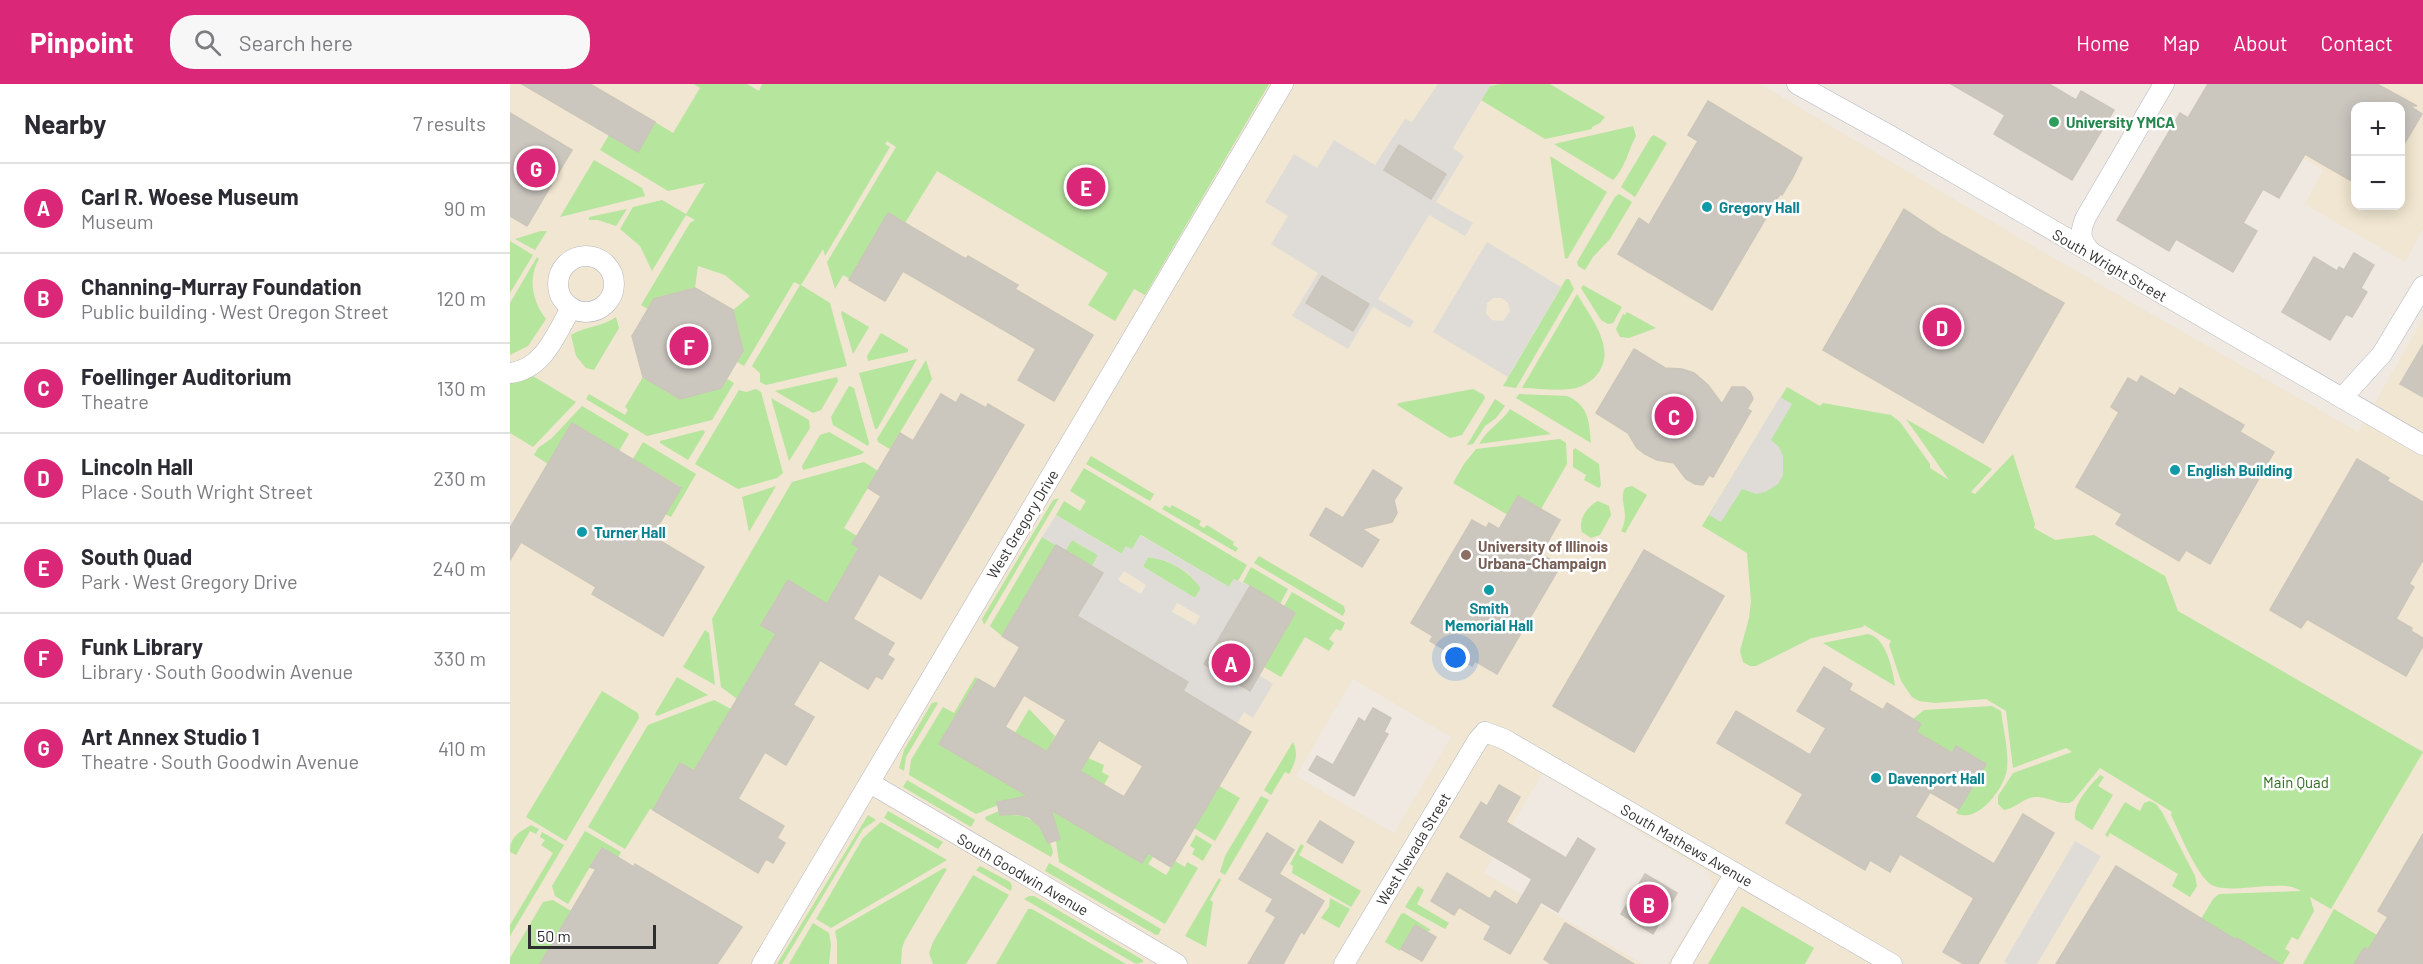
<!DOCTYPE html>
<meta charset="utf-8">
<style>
:root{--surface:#fff;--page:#f7f7f7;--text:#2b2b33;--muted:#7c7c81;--line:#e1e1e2;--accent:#db2777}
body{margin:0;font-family:Barlow,sans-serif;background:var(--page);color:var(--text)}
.controls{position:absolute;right:18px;top:18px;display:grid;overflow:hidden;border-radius:12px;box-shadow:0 3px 15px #0003}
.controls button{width:54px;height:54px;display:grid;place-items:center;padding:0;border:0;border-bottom:2px solid var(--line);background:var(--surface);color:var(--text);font:30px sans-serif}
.scale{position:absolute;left:18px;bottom:15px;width:128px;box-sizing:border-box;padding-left:6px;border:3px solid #2e2e2e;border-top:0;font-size:16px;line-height:21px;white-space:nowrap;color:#2e2e2e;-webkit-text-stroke:4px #fff;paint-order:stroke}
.you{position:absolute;left:946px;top:574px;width:21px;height:21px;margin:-15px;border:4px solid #fff;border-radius:50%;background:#1a73e8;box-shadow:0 0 0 9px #1a73e833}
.badge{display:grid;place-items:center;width:39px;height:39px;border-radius:50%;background:var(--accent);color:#fff;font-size:20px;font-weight:700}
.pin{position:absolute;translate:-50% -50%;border:3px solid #fff;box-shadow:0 2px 6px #0006}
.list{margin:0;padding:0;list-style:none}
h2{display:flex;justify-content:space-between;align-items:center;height:78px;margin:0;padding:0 24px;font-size:26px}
h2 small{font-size:20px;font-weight:400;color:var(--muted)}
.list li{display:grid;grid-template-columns:39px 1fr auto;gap:18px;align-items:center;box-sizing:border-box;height:90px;padding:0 24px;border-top:2px solid var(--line)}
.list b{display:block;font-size:22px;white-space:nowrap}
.list p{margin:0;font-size:20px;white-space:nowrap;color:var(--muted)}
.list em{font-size:20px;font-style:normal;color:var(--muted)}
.icon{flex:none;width:33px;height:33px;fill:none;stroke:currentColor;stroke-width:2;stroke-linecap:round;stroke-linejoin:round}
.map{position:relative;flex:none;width:1913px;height:880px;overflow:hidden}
header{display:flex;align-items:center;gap:36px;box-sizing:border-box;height:84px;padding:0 30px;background:var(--accent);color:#fff}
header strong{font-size:28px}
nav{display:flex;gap:33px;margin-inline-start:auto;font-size:21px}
.search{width:420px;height:54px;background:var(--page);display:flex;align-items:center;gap:15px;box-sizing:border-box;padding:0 21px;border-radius:24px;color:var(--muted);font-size:22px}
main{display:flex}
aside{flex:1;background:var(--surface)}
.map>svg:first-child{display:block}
.education{fill:#f0e6d1;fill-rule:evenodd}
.green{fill:#b6e59e}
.plaza{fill:#dfdcd8;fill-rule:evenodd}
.building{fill:#cbc7bf;stroke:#cbc5ba;stroke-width:1.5;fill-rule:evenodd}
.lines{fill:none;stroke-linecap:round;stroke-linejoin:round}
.minor-casing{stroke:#b4b7c1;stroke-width:21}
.minor{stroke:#fff;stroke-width:20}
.leisure-dot{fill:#2e9e5b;stroke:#fff;stroke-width:2}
.culture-dot{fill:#0f9aa8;stroke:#fff;stroke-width:2}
.education-dot{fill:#8d6e63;stroke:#fff;stroke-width:2}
.labels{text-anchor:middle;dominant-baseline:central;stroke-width:5;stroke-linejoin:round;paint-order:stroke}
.leisure-label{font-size:15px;font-weight:bold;fill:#27864d;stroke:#fff;text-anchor:start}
.culture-label{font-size:15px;font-weight:bold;fill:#0d838f;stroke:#fff;text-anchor:start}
.street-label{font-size:15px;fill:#2e2e2e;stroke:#fff}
.education-label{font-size:15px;font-weight:bold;fill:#785e54;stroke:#fff;text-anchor:start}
.park-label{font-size:15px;fill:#2c6e1b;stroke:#fff}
</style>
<header>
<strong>Pinpoint</strong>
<div class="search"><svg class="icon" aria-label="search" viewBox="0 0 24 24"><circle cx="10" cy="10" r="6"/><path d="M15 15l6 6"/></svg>Search here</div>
<nav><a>Home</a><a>Map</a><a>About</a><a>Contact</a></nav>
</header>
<main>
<aside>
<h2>Nearby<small>7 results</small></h2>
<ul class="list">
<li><span class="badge">A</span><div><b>Carl R. Woese Museum</b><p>Museum</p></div><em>90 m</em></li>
<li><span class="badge">B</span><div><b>Channing-Murray Foundation</b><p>Public building · West Oregon Street</p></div><em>120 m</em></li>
<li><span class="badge">C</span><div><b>Foellinger Auditorium</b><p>Theatre</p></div><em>130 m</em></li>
<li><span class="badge">D</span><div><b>Lincoln Hall</b><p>Place · South Wright Street</p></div><em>230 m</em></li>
<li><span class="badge">E</span><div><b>South Quad</b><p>Park · West Gregory Drive</p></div><em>240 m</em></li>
<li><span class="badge">F</span><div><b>Funk Library</b><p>Library · South Goodwin Avenue</p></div><em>330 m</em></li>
<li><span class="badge">G</span><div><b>Art Annex Studio 1</b><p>Theatre · South Goodwin Avenue</p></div><em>410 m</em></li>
</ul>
</aside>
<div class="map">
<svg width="1913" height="880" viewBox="0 0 1913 880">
<rect width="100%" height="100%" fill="#efe9e1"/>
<g class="education">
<path d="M0,0H1250L1535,169L1848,348L1913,235V880H1157L1199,809L1202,802L1199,789L1032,690L974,789L1133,880H0ZM843,595L941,653L884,749L786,692Z"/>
<path d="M1791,0H1913V145L1895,178L1795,120L1813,86L1760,55ZM1846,22H1890V122H1846Z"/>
</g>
<g class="green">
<path d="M184,0H237L249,7L252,0H759L638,206L635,211L624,205L605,237L578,221L598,189L427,87L395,139L378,129L340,195L333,191L325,205L317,178L386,63L377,57L375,60L380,63L315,172L313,165L291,201L320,219L337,282L256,301L250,298V289L242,282L290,201L284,198L234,282L227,278L233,267L223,226L240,212L215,191L188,182L185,204L144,215L138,225L131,221L180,139L185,136L176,131L142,187L130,162L110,145L123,123L152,116L176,130L195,99L158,107L90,66L99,51L128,68L145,38L163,49L190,4Z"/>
<path d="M990,0H1040L1095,33L1090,39L1082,43V45L1035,55L971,16L980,2Z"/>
<path d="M1123,42L1126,52C1118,66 1116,83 1103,96L1044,60Z"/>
<path d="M1144,51L1157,59L1125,113L1111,103L1141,53Z"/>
<path d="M1040,72L1097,108L1057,175L1055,174Z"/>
<path d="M84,76L132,104L135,112L50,133Z"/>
<path d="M1109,110L1122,118L1100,155L1083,173L1075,186L1068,182L1067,178L1105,113Z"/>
<path d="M117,125L106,142L88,136H79V133Z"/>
<path d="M31,147H37L25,166L5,155Z"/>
<path d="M0,157L23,171L0,209Z"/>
<path d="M27,173L29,175C18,194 22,217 36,235L18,262L0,271V219Z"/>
<path d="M1056,195H1059L1064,205L1006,304L993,302Z"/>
<path d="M1073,201L1112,223L1103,239L1098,240L1091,236L1071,204Z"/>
<path d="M1067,210C1081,234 1110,268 1084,294C1077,300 1068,305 1059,305C1044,307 1027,304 1012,304Z"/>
<path d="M332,227L359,243L343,270L331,229Z"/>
<path d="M1117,228L1146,244L1119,254L1110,253L1106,245L1113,230L1115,231Z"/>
<path d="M106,233L109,244L84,286L76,284L66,272L61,251C76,242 92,243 106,233Z"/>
<path d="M371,249L398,265V268L358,277L357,272Z"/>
<path d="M407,275L367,345H365L349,289Z"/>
<path d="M416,276L422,295L380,365L368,358L367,355Z"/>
<path d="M23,292L66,318L23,363L0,349V299Z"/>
<path d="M133,293L170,315L211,304L217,295L224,299L202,336L137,352L76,315L79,310L115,331L118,326L115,323Z"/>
<path d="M327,293L328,297L311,326L303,329L265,307Z"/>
<path d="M339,302L344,304L359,359L358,362L323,341L321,333Z"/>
<path d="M1277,303L1310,322L1313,319L1381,331L1390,338L1420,380V384L1439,396L1396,335L1482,385L1461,408L1465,410L1503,370L1525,440L1524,444L1545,456L1584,451L1655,492L1668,527L1913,668L1821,825L1800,813L1804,827L1788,856L1782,853L1775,865L1780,868L1773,880H1757L1760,874L1727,854L1723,860L1691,835L1703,815L1709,810L1791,807C1780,800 1770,802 1756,802C1741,803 1719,807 1704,802C1688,796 1669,747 1661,731L1662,728L1590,684L1563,717L1559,719C1547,720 1537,712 1525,713C1513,714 1505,725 1494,726L1488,720V712L1503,689L1562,668L1556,664L1503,684L1496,627L1476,615L1425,619L1409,617L1402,613L1391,597L1379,561L1381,557L1354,541L1353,543L1302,554L1246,582H1240L1233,578L1230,567L1239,534L1241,517L1237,469L1192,442Z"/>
<path d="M246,305L251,308L273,389L267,394L228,405L185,380L229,306L236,308Z"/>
<path d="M963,305L974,311L975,314L952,351L940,354L887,321L889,319Z"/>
<path d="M1009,310L1057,312C1079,321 1079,338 1081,359L1006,314Z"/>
<path d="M261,314L299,336L300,344L279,377Z"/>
<path d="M985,315L995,322L986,334L975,342L963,360L957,361Z"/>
<path d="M72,322L119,350L109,367L62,339L38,380L24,371L28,364L42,354Z"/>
<path d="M1000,325L1041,350L969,360C978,344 990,340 1000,325Z"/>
<path d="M193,346L195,348L178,376L150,359V357Z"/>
<path d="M319,348L354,368L352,370L293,386L292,382L310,351Z"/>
<path d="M1050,355L1056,359L1057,380L1031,425L1009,412L998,431L943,399L954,380L966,365Z"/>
<path d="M133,358L186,390L161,433L155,430L171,403L123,375Z"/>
<path d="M1065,364L1089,380L1091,401L1089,404L1074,396L1076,391L1063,383V366Z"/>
<path d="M581,372L644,410L640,417L576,380Z"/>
<path d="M354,378L368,387L334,444L347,452L349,464L317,520L278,496L251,541L266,550L227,615L211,603L202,535L282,398Z"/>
<path d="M574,384L737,481L728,497L724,495L719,503L631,451L622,465L612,470L546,431L554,417L570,427L576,417L560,407Z"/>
<path d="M266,402L239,448L232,413Z"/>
<path d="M1122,402L1137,411L1115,449L1111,447C1121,429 1108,417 1115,404Z"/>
<path d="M549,414L474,541L472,535L543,416Z"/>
<path d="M1088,417L1099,422L1101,431L1090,451L1081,454L1072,448C1068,436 1077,422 1088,417Z"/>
<path d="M655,421L660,424L662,421L691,437L689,441L694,444L697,441L724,458L723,461L728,464L726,468L652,425Z"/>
<path d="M532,453L546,461L492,552L480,542Z"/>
<path d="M562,456L588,471L582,482L555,467Z"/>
<path d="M749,472L834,522L835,527L833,532L744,479Z"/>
<path d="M638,473C661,476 677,486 691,504L685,514L632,482Z"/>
<path d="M741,483L778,505L770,520L733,498Z"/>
<path d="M782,508L835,539L831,547L826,545L819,555L824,559L819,567L795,553L771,593L754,583L785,529L774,522Z"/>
<path d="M195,546L199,549L205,601L173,583Z"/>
<path d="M1358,550C1376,553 1383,587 1385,602L1313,559Z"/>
<path d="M167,593L198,611L147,632L145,630Z"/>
<path d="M465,593L468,595L430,660L518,712L487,718L488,721L466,730L399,691L401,676L433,623L444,629Z"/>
<path d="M92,607L128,629L129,634L56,757L16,733Z"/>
<path d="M204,616L221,625L184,687L170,679L143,726L140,725L115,765L78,743L138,641Z"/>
<path d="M426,618L428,619L396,673L394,687L389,684L394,666L422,619Z"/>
<path d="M1482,622L1491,627C1493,645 1499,667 1497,685C1495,703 1468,741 1446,729L1475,680L1446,662L1442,669L1406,648L1411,640L1403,635L1414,626Z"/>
<path d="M519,625L545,652L537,668L505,649Z"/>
<path d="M783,658C789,670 785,679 779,690L775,688L761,711L754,706Z"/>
<path d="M578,674L594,681L592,688L599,692L594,701L570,687Z"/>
<path d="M1590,691L1594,693L1588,702L1603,711L1582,746L1565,735C1563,719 1580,702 1590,691Z"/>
<path d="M397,696L465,736L461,743L393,703Z"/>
<path d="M709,702L730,714L705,757L684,744Z"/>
<path d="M751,712L759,716L715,791L710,788L715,772Z"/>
<path d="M1640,717L1646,720L1652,728L1685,792L1687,802L1680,813L1662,802L1668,790L1600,749L1598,753L1595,751L1615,718L1630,727L1634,719Z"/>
<path d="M540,725L632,779L638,769L643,773L638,780L656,791L665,777L675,783L677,778L688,784L655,840L549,778L546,757L550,755Z"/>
<path d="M378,727L433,758L428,765L374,734Z"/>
<path d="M489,727L490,731C514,729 529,735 538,759L540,758L543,768L541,773L476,736L475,733Z"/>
<path d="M358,731L366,736L353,745L272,880H267Z"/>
<path d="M371,738L437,776L321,844L306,835L353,754Z"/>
<path d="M21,741L29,745L26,750L20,747L6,771L0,768C0,752 9,749 21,741Z"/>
<path d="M75,747L111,768L108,774L91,764L58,820L45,812L42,802Z"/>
<path d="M32,748L54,761L0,852V841L43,769L31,761L35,756L30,753Z"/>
<path d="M686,751L702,761L693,777L682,770L685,765L680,762Z"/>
<path d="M791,760L794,762L789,771L851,807L841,823L782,789L783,782L780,780Z"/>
<path d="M539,779L651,845L649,850L646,851L535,787Z"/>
<path d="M470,782L500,798L502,802L501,807L466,786Z"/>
<path d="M434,784L437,785L395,856L392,864L391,880H327V857L325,847Z"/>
<path d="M463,791L499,811L456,880H423L419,869L423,858Z"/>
<path d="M709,794L711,796L700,816L703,818L696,863L675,852Z"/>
<path d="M908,802L914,806L907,820L939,839L935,845L895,823Z"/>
<path d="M519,812H524L633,876V878L626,880L514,815Z"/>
<path d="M820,814L840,825L829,844L811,834L819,823Z"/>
<path d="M43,816L61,827L30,880H0V874L33,818Z"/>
<path d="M1232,822L1304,864L1295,880H1198Z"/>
<path d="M518,825H522L616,880H486Z"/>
<path d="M1824,825L1867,851L1858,866L1854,865L1844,880H1793Z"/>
<path d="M894,829L921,846L916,848L905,841L890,867L875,858L891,830Z"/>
<path d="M303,839L319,849L321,861L319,880H279Z"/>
</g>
<g class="plaza">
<path d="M928,0H981L943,64L954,72L926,118L963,139L955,152L919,131L868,215L904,237L900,244L863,223L838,265L782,232L808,189L761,160L778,132L755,118L784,70L807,84L824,56L865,81L895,35L902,38ZM889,61L936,90L921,115L874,86ZM812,192L859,220L843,247L796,219Z"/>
<path d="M977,158L1051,203L998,293L923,248ZM983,214H992L998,219L1000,227L993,237L982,236L976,230L977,219Z"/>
<path d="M1270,313L1282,320L1261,356L1269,363L1273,372V391L1268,400L1255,408L1246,410L1232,405L1211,438L1199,431Z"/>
<path d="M546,431L611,470L616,462L622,465L630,451L719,503L724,495L740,502L694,580L739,607L749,591L763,600L743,634L734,628L727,640L673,607L678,598L567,532L593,489L582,482L588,471L562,456L555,467L532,453ZM638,473L657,477L677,488L691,504L685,514L633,483ZM614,487L636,501L631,510L608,496ZM667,519L690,532L685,541L662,528Z"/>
<path d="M1565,757L1591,772L1527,880H1498L1494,878Z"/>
</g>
<g class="building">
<path d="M12,0H80L145,38L128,68Z"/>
<path d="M1441,0H1539L1566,16L1571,7L1604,26L1562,96L1484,50L1495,31Z"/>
<path d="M1698,0H1867L1907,22H1900L1912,30L1890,67V22H1845V99L1795,70L1769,114L1753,105L1733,139L1747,147L1723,188L1666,155L1659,167L1607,136L1670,29L1678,34Z"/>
<path d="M1198,17L1292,74L1283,93L1272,111L1270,110L1202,226L1108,170L1129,134L1139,141L1188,57L1178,51Z"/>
<path d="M0,29L62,66L17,142L0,132Z"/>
<path d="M889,61L936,90L921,115L874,86Z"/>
<path d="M1394,125L1433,151L1554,219L1473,359L1313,266Z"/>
<path d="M378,129L456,175L458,172L508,201L505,205L583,251L544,317L508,296L526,265L393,187L375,217L339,196Z"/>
<path d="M1844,169L1864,181L1851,204L1857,208L1842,233L1836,230L1820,256L1772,228L1804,173L1827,187L1829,183L1834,186Z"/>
<path d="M812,192L859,220L843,247L796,219Z"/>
<path d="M185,204L223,226L233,267L211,304L170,315L133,293L122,252L144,215Z"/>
<path d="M1913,261V313L1890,300Z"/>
<path d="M1124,265L1155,284L1172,285L1184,289L1198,301L1212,320L1222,303H1234L1240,308L1243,315L1237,325L1241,327L1203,393L1199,391L1193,401L1185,400L1176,395L1164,379L1147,376L1135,370L1127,364L1118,349L1086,329Z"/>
<path d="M1631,292L1665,312L1670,304L1734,341L1730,348L1764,368L1700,480L1676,466L1669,477L1606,440L1612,430L1566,403L1609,328L1601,323L1618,294L1627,299Z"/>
<path d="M431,310L446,319L451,310L476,324L478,320L514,341L411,515L369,490L343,535L384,559L377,571L384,575L372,595L366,592L358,605L310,576L283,621L304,633L276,681L255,668L228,715L274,742L267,754L275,759L263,779L256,775L248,789L143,726L170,679L184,687L266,550L251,541L278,496L317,520L349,464L342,460L371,412L358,404L390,349L403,357Z"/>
<path d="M62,339L171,404L142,452L194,483L153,552L82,510L86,503L11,458L0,476V444Z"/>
<path d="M1847,375L1879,394L1877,397L1913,418V476L1899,500L1904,503L1886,535L1902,544L1901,547L1913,554V562L1896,592L1797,535L1791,544L1760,526Z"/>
<path d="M863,386L892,404L884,416L887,429L882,438L852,445L869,456L852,483L800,451L816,424L833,434Z"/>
<path d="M1008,412L1050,436L1031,470L1039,475L1036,479L1048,486L987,590L965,577L962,582L920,557L923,552L901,539L962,436L976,444L979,439L989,445Z"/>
<path d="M546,461L593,489L567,532L678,598L673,607L741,648L661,783L638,769L632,779L541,726L550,755L538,759L530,743L519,733L506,730L490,731L487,718L518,712L429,660L468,595L485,605L510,563L492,552ZM514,611L556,636L537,668L495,643ZM589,656L633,682L614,713L570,687Z"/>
<path d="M1134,466L1214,512L1124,668L1043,622Z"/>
<path d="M740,502L785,529L740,607L694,580Z"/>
<path d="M1314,583L1342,600L1339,606L1373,626L1377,619L1411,640L1406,648L1442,669L1446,662L1476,680L1449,725L1420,708L1405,733L1484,780L1513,730L1544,749L1468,880H1454L1433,868L1464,814L1390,770L1380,788L1360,776L1355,786L1276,739L1293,710L1207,659L1226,627L1300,671L1316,644L1287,627Z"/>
<path d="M863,624L881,634L874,648L878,650L844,712L799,686L807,672L823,681L849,634L855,638Z"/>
<path d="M989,701L1010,713L996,738L1056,774L1068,754L1085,765L1048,828L1031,818L1000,870L974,855L981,842L949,823L944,831L921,817L937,789L980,815L985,807L1007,821L1022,795L950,753L971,718L977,722Z"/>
<path d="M810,737L844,758L832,779L797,758Z"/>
<path d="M757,749L784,766L769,790L814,817L794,850L791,848L773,880H738L766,833L756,827L763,815L729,795Z"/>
<path d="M1913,750V880H1844L1854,864L1858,866L1878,833L1868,827Z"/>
<path d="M92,764L124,783L125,780L232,843L207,880H30L86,785L80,783Z"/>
<path d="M1606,782L1726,856L1727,854L1770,880H1546Z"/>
<path d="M1135,790L1167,809L1143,850L1111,830Z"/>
<path d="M1055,839L1124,880H1041L1034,875Z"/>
<path d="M905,841L926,853L912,877L891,865Z"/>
</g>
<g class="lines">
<defs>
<g id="minor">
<path d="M1287,0L1379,51L1913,361"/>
<path d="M1582,169C1570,157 1569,148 1576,133L1654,0"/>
<circle cx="76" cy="200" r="28"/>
<path d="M0,289C34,285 46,250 61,224"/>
<path d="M1832,314L1872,270L1913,202"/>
<path d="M360,699L667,880"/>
<path d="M252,880L773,0"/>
<path d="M834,880L968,656L975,648L994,655L1382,880"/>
<path d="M1171,880L1225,789"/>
</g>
</defs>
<use href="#minor" class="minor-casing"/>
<use href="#minor" class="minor"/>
</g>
<circle class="leisure-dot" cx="1544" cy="38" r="6"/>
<g class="culture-dot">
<circle cx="1197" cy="123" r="6"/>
<circle cx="1665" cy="386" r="6"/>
<circle cx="72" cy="448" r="6"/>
<circle cx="979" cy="506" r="6"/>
<circle cx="1366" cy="694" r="6"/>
</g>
<circle class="education-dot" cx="956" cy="471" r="6"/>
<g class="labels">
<g class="leisure-label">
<text x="1556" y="38">University YMCA</text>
</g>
<g class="culture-label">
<text x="1209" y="123">Gregory Hall</text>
<text x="1677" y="386">English Building</text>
<text x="84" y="448">Turner Hall</text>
<text x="979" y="524" text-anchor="middle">Smith<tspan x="979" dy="17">Memorial Hall</tspan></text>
<text x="1378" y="694">Davenport Hall</text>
</g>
<g class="street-label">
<text transform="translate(1600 181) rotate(30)">South Wright Street</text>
<text transform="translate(512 440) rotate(-59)">West Gregory Drive</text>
<text transform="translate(1177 761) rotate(30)">South Mathews Avenue</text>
<text transform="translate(903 765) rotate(-59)">West Nevada Street</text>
<text transform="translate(513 790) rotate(30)">South Goodwin Avenue</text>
</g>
<g class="education-label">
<text x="968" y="462">University of Illinois<tspan x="968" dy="17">Urbana-Champaign</tspan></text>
</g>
<g class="park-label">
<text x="1786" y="698">Main Quad</text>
</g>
</g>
</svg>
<div class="controls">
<button>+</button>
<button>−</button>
</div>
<div class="scale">50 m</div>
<div class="you"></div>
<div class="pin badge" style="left:721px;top:579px">A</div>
<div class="pin badge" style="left:1139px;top:820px">B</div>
<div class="pin badge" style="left:1164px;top:332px">C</div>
<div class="pin badge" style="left:1432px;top:243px">D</div>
<div class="pin badge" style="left:576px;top:103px">E</div>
<div class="pin badge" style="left:179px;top:262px">F</div>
<div class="pin badge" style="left:26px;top:84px">G</div>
</div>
</main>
